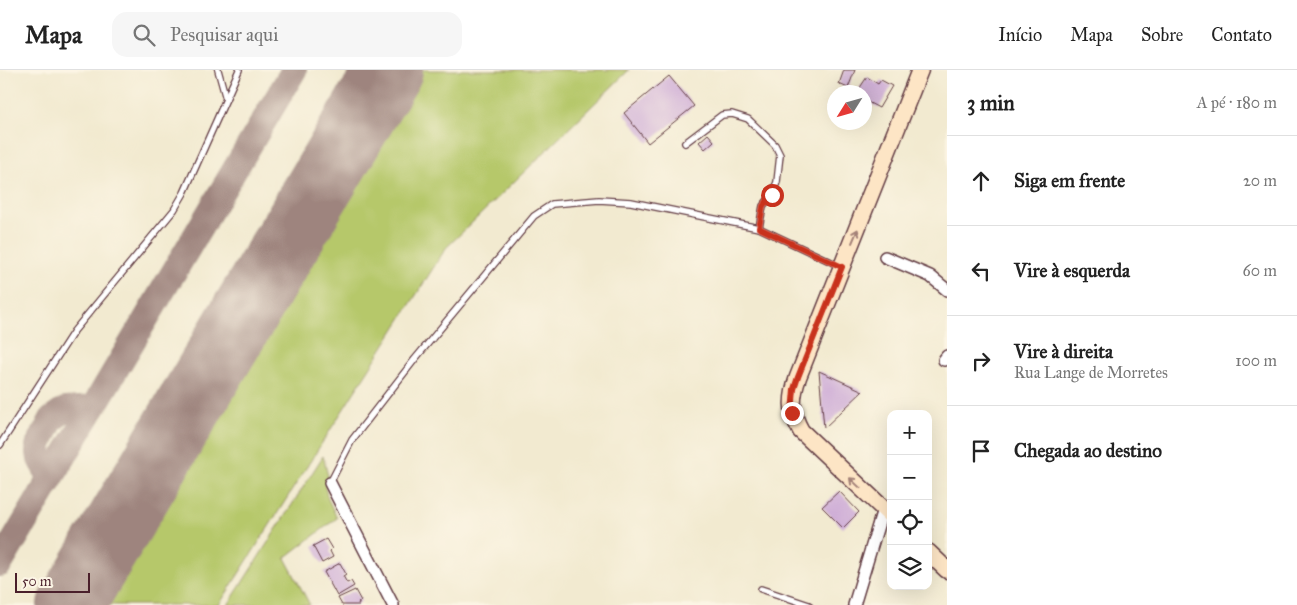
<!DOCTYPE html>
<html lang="pt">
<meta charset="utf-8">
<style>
:root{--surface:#fff;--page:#f6f6f6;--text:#222;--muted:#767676;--line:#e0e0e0}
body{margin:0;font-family:"IM FELL Great Primer",serif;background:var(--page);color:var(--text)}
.controls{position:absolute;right:15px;bottom:15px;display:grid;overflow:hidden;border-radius:10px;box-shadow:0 5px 20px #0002}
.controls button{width:45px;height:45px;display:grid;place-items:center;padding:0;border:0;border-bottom:1px solid var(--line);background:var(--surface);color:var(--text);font:25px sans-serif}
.compass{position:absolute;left:827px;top:15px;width:45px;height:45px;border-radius:50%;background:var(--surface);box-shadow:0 5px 20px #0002;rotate:233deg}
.scale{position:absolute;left:15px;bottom:12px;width:75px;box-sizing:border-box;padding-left:5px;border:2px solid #4a1f2b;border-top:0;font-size:14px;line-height:18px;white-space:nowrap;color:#4a1f2b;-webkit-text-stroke:4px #fcf5e5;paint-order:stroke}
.stop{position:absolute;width:15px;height:15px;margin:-11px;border:4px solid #c8321e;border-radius:50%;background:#fff}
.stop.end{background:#c8321e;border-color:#fff;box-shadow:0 1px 5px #0008}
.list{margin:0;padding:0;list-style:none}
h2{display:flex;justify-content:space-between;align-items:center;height:65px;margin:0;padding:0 20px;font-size:21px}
h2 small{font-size:16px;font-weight:400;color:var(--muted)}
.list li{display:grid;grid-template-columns:32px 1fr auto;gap:15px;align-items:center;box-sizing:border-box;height:90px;padding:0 20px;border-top:1px solid var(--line)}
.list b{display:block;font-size:19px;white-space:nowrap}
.list p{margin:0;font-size:16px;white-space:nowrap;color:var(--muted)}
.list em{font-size:16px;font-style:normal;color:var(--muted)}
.icon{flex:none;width:28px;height:28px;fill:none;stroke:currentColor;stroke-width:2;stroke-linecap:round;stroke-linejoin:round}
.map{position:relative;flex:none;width:947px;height:535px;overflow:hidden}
header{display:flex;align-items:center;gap:30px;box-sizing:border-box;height:70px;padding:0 25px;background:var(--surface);border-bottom:1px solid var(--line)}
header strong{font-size:24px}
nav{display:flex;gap:28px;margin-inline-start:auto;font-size:18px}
.search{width:350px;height:45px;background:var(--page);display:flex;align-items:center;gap:12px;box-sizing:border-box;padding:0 18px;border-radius:15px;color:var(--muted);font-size:19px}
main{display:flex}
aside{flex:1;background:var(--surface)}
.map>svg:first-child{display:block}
.green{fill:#b6c86b;stroke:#80744b}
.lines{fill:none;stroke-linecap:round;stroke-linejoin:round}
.taxiway{stroke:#9e847e;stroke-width:26}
.runway{stroke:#9e847e;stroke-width:68}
.building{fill:#cfaed7}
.service-casing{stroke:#633d44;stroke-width:8}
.minor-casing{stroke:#633d44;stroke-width:14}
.secondary-casing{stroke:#633d44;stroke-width:19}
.service{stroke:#fff;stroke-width:5.5}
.minor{stroke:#fff;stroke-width:11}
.secondary{stroke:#fde5c5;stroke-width:16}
.oneway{stroke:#a48278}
.route{stroke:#c8321e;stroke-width:6}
</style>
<header>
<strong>Mapa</strong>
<div class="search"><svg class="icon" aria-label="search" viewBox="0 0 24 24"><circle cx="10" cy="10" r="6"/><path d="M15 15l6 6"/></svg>Pesquisar aqui</div>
<nav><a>Início</a><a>Mapa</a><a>Sobre</a><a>Contato</a></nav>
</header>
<main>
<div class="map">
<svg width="947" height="535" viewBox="0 0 947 535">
<rect width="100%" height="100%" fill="#fcf5e5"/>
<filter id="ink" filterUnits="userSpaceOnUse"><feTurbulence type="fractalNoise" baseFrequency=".02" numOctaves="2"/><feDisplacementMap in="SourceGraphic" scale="10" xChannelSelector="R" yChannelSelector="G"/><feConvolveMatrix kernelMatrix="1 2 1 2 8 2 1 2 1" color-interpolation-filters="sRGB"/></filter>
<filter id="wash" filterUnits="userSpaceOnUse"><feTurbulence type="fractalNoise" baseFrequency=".0096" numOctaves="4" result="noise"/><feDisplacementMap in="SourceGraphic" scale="20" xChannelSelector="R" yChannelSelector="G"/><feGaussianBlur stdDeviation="1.12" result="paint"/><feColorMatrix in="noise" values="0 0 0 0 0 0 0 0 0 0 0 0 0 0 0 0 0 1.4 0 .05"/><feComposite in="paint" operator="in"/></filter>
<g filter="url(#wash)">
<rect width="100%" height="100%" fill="#f2ead0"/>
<g class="green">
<path d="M423,0H629L446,178L219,535H101Z"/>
<path d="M323,386L328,406L325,417L328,429L337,448L285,488L310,535H228Z"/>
</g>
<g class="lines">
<g class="taxiway">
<path d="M58,397L46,400L40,389L38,376L52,349L65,340L93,338"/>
<path d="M0,494L294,0"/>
</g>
<path class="runway" d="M71,535L389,0"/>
</g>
<g id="blocks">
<g class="building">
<path d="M844,0H855L848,18L839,14Z"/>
<path d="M669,6L694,36L648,73L624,43Z"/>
<path d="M867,7L878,14L881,10L892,16L879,38L864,30V22H857Z"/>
<path d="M708,64L714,71L705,79L699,72Z"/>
<path d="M819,301L863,321L824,358Z"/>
<path d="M839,421L859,442L843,458L822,437Z"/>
<path d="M326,469L332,479L330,481L333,487L322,493L313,476Z"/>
<path d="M340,493L346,504L343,506L347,513L351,511L354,516L337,526L324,502Z"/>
<path d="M355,520L361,531L358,533L359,535H342L338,528Z"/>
</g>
</g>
</g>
<g filter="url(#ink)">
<use href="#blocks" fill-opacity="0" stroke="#633d44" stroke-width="1"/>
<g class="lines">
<defs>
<g id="service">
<path d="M226,29L239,0"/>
<path d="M685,73L722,45L732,44L748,49L775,75L780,85L777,112L772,125L763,136L759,158"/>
<path d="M0,375L74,261L174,140L184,123L226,29L218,0"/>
<path d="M330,413L352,370L415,289L534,146L552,134L599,130L631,132L759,158L840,196"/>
<path d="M761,519L809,535"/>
</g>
<g id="minor">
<path d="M885,187L930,206L947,220"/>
<path d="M944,290L947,286"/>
<path d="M330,413L393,535"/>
<path d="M854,535L883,439"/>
</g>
<g id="secondary">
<path d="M891,446L801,361C790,342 791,327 798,307L920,0"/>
<path d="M928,482L947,500"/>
</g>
</defs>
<use href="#service" class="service-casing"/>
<use href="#minor" class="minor-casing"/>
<use href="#secondary" class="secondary-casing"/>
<use href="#service" class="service"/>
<use href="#minor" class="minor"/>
<use href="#secondary" class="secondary"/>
</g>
<defs><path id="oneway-shaft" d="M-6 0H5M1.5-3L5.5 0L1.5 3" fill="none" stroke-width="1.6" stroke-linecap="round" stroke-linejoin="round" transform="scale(1.25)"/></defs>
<g class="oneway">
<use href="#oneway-shaft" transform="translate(855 166) rotate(-67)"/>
<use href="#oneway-shaft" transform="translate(855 413) rotate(-137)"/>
</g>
</g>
<g class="lines" filter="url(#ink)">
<path class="route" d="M772,125L763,136L759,158L842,197L798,307L794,319L792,343"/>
</g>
</svg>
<div class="controls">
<button>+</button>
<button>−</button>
<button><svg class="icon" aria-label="locate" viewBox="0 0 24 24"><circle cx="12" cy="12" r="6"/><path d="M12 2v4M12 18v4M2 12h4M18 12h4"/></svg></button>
<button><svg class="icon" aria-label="layers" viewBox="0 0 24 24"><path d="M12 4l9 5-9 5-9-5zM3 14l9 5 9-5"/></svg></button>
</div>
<svg class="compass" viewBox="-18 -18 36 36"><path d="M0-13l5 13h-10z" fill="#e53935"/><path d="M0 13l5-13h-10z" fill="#767676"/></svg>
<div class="scale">50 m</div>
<div class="stop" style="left:772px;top:125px"></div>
<div class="stop end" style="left:792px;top:343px"></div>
</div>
<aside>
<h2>3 min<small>A pé · 180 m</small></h2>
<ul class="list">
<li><svg class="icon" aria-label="ahead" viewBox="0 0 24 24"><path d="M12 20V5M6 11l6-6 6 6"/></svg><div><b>Siga em frente</b></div><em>20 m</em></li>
<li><svg class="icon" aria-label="left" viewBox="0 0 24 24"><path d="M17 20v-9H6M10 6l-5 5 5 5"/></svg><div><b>Vire à esquerda</b></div><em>60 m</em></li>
<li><svg class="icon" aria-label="right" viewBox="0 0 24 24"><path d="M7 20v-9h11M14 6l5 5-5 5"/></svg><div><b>Vire à direita</b><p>Rua Lange de Morretes</p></div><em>100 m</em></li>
<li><svg class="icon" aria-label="arrive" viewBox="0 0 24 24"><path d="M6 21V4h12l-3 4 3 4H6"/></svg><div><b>Chegada ao destino</b></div></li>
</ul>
</aside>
</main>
